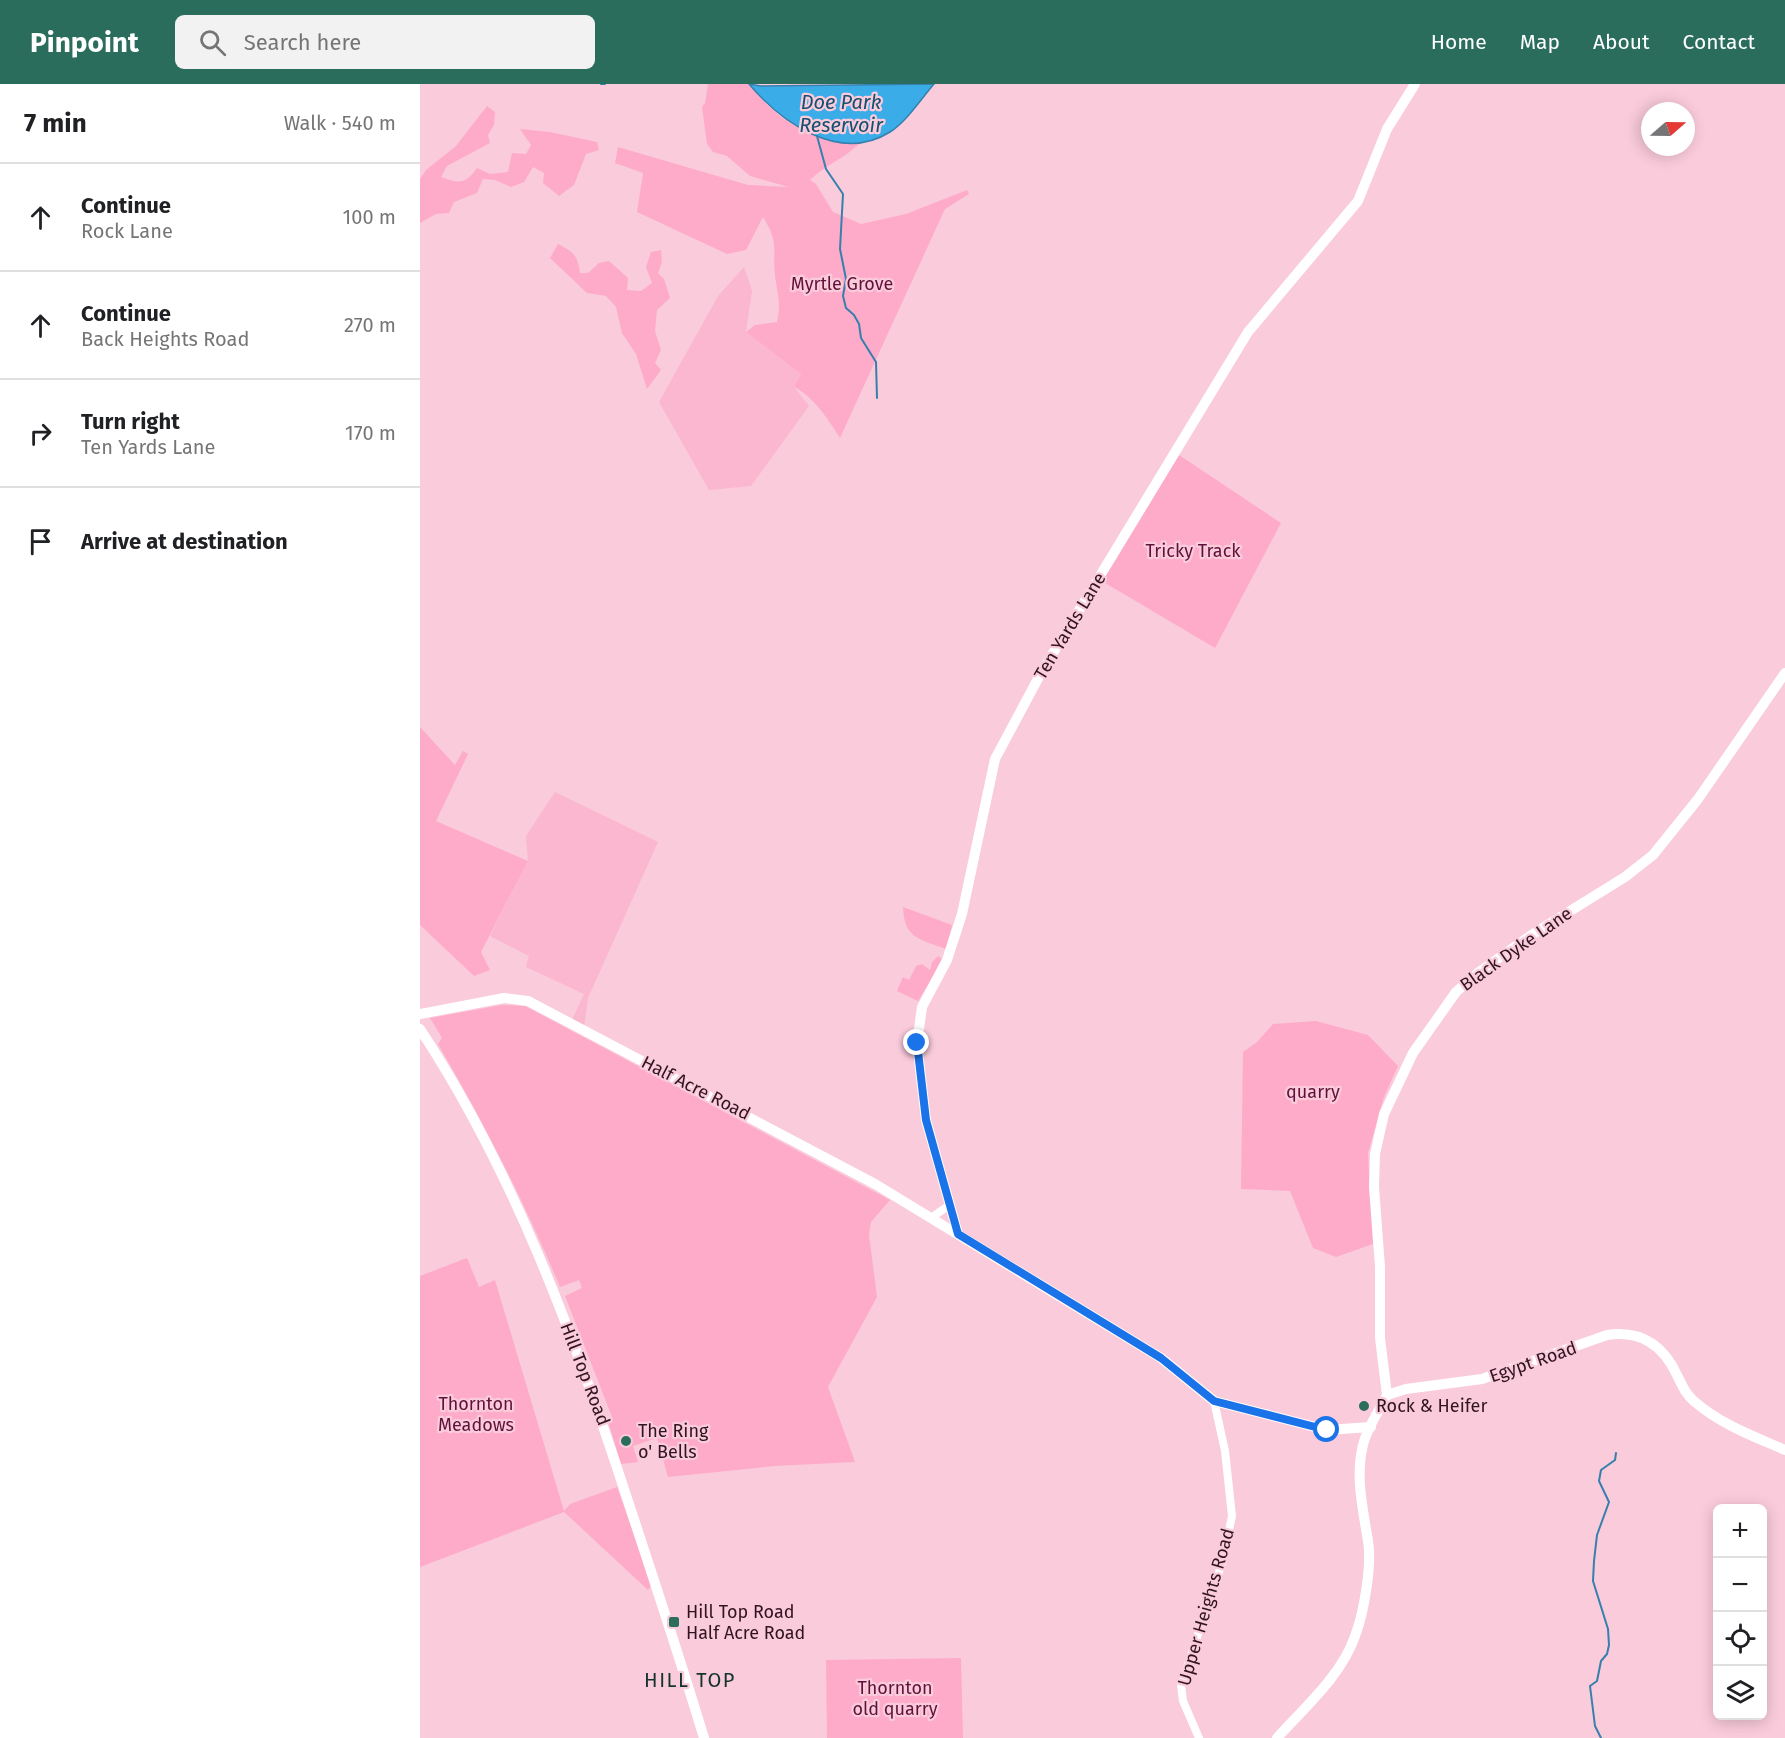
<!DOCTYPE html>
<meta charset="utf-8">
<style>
:root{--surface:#fff;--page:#f2f2f2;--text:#202124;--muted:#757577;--line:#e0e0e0;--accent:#2a6d5d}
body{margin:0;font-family:"Fira Sans",sans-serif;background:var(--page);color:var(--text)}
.controls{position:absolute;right:18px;bottom:18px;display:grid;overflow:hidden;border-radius:9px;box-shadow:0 3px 15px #0003}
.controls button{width:54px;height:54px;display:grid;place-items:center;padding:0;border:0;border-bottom:2px solid var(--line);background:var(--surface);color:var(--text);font:30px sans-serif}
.compass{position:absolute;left:1221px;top:18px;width:54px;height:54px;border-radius:50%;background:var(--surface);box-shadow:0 3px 15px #0003;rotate:70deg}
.stop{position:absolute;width:18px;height:18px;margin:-14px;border:4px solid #1a73e8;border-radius:50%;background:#fff}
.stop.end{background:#1a73e8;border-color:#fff;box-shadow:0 2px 6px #0008}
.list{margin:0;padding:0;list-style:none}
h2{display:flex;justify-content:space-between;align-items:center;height:78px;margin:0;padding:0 24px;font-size:26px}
h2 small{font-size:20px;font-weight:400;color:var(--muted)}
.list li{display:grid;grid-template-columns:39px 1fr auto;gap:18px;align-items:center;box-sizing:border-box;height:108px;padding:0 24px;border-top:2px solid var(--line)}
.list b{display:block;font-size:22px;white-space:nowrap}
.list p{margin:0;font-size:20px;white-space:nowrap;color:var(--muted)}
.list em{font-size:20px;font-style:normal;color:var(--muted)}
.icon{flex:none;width:33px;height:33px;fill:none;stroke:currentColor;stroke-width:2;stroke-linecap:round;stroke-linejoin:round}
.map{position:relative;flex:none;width:1365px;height:1654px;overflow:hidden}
header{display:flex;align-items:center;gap:36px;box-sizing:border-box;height:84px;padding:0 30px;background:var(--accent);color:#fff}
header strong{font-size:28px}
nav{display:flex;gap:33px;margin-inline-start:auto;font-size:21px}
.search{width:420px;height:54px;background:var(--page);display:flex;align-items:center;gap:15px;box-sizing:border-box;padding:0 21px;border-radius:9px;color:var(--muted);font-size:22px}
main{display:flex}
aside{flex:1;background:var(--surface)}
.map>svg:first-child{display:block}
.built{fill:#fab7cf}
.green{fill:#feabca}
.water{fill:#3aade8;stroke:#377fac;stroke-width:1.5}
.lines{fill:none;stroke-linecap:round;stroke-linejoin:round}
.stream{stroke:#377fac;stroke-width:2}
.minor{stroke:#fff;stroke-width:8}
.tertiary{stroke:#fff;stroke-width:10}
.route{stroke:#1a73e8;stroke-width:8}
.poi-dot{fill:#2a6d5d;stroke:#facbdb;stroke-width:2}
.labels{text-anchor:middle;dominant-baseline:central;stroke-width:4.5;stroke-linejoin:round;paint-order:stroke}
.park-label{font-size:18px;fill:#601139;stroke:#facbdb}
.street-label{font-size:18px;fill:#301420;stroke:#facbdb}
.poi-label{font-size:18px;fill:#301420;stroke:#facbdb;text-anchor:start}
.water-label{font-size:20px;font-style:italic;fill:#14506f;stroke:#facbdb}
.neighbourhood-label{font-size:20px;letter-spacing:1.5px;fill:#14332c;stroke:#facbdb}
</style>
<header>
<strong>Pinpoint</strong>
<div class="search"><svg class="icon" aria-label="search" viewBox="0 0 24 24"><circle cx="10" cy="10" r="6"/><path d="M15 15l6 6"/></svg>Search here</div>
<nav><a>Home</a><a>Map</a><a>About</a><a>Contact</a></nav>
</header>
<main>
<aside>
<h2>7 min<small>Walk · 540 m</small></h2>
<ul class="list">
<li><svg class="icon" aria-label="ahead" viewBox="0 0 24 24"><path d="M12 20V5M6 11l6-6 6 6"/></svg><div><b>Continue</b><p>Rock Lane</p></div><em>100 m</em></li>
<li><svg class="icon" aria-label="ahead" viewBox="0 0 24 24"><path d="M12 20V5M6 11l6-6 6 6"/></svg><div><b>Continue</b><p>Back Heights Road</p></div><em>270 m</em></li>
<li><svg class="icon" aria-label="right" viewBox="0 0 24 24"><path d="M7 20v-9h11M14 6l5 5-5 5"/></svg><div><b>Turn right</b><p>Ten Yards Lane</p></div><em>170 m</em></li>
<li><svg class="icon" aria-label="arrive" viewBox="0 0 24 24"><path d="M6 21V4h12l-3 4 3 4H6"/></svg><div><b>Arrive at destination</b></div></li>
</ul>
</aside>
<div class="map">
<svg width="1365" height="1654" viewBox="0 0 1365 1654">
<rect width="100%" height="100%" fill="#facbdb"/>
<g class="built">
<path d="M324,183L332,207L326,248L381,290L374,303L389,322L331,402L289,406L239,318L298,212Z"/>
<path d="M135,708L238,758L168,914L164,943L152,936L164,910L106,883L109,872L70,852L108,777L106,752Z"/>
</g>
<g class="green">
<path d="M288,0H329C349,28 380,50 414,58C422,60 434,58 442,57C428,73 406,80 390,96L396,100L413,128L441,140L486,130L547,106L549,110L525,125L420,354C408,335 394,313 374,303L381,290L326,248L335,241L357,238C361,217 358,213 355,192C352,164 360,161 343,133L326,166L307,170L217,128L223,89L195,79L198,63L328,101L369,103L330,92L307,72L293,68L287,60L282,23L285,19Z"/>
<path d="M67,22L75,28L74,41L68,51L70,59L27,82L21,93C39,100 46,100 57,84L70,90L88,88L92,69L106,70L111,61L100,45L130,48L177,58L179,66L166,70L154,101L139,112L123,99L124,89L113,83L104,98L91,103L75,96L63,95L57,109L34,118L29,129L16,130L0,139V95L6,86L36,62Z"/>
<path d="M138,160C154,168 158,172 160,189H168L179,179L189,177L208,194L207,206L221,207L232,199L226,183L231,168L241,166L242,178L238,189L244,195L250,214L237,226L235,247L241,266L235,279L241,286L227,305L216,270L202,249L196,223L186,212L167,209L130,174Z"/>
<path d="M756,369L861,439L795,564L680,496Z"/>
<path d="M0,643L35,681L43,667L48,670L16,737L108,777L61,868L70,886L54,892L0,841Z"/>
<path d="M483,823L532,841L526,865C500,855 484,855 483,823Z"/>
<path d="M518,872L523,876L498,917L477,907L483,893L489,896L496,882L502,880L510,886L512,878Z"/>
<path d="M82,921L105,922L470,1116L451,1138L449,1151L457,1213L408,1303L435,1378L355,1382L248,1393L237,1354L213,1362L218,1378L201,1380L187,1334L192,1333L145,1212L162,1204L159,1196L140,1203C105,1119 64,1039 18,960L22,954L10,934Z"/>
<path d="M896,937L948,951L978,982L964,1013L948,1069L953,1160L916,1173L893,1164L870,1107L821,1105L823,968L837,958L853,940Z"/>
<path d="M47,1174L59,1203L75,1196L144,1427L150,1420L197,1403L232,1501L228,1506L144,1428L0,1483V1192Z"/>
<path d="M541,1574L543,1654H407L406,1576Z"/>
</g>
<path class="water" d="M329,0L341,2L514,0C501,15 487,37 470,48C419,80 361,38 329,0Z"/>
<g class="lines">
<g class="stream">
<path d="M181,0H185"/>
<path d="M397,52L406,85L423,110L420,165L426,195L423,212L426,224L434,231L439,240L441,254L456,278L457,314"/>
<path d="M1181,1654L1175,1642L1170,1602L1177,1597L1181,1577L1187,1570L1189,1561L1188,1545L1173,1497L1174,1477L1177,1451L1189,1418L1179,1397L1181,1386L1195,1376L1196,1369"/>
</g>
<g class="minor">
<path d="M511,1134L528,1122"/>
<path d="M779,1654L763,1617L761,1601L802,1479L812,1432L805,1367L794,1317"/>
</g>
<g class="tertiary">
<path d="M0,930L84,914L108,917L455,1100L741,1274L794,1317L907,1346L951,1343"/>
<path d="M0,945C93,1086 153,1249 205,1408C232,1490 259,1571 284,1654"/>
<path d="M538,1150L506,1036L497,959L502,923L527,876L542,830L575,675L621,589L828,248L938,117L967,45L995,0"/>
<path d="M967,1311L960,1254V1183L954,1103L955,1070L964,1030L993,969L1036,908L1059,888L1113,850L1205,793L1233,771L1278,715L1365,589"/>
<path d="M967,1311L986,1305L1062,1295L1187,1251C1221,1246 1243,1261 1257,1291C1262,1301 1266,1311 1275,1318C1302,1341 1333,1352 1365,1366"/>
<path d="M857,1654C884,1624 922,1591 935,1552C944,1529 952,1481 948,1457C943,1425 935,1393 943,1361C947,1344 959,1327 967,1311"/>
</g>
</g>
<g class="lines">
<path class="route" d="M497,959L506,1036L538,1150L741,1274L794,1317L907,1346"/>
</g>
<g class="poi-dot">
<circle cx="944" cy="1322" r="6"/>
<circle cx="206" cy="1357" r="6"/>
<rect x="248" y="1532" width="12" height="12" rx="3"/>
</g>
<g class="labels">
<g class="park-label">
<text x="422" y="200">Myrtle Grove</text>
<text x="773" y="467">Tricky Track</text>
<text x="893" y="1008">quarry</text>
<text x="56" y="1320">Thornton<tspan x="56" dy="21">Meadows</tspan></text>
<text x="475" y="1604">Thornton<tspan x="475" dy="21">old quarry</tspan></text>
</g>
<g class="street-label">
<text transform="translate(650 542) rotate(-59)">Ten Yards Lane</text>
<text transform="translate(1096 865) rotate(-35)">Black Dyke Lane</text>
<text transform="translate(276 1004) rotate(27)">Half Acre Road</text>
<text transform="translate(1113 1278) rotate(-19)">Egypt Road</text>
<text transform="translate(165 1290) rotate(69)">Hill Top Road</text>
<text transform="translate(786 1523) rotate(-74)">Upper Heights Road</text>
</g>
<g class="poi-label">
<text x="956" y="1322">Rock &amp; Heifer</text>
<text x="218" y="1347">The Ring<tspan x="218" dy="21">o' Bells</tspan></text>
<text x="266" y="1528">Hill Top Road<tspan x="266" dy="21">Half Acre Road</tspan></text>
</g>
<g class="water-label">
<text x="421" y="18">Doe Park<tspan x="421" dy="23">Reservoir</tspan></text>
</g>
<g class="neighbourhood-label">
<text x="270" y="1596">HILL TOP</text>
</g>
</g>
</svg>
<div class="controls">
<button>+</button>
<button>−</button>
<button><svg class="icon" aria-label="locate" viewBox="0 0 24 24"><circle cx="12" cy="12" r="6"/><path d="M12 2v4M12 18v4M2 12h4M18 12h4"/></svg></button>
<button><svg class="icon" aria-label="layers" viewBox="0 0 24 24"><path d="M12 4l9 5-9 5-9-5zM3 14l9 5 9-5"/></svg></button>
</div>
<svg class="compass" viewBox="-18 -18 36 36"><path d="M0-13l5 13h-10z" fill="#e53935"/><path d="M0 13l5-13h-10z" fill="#757577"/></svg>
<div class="stop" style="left:907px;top:1346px"></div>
<div class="stop end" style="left:497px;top:959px"></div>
</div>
</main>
